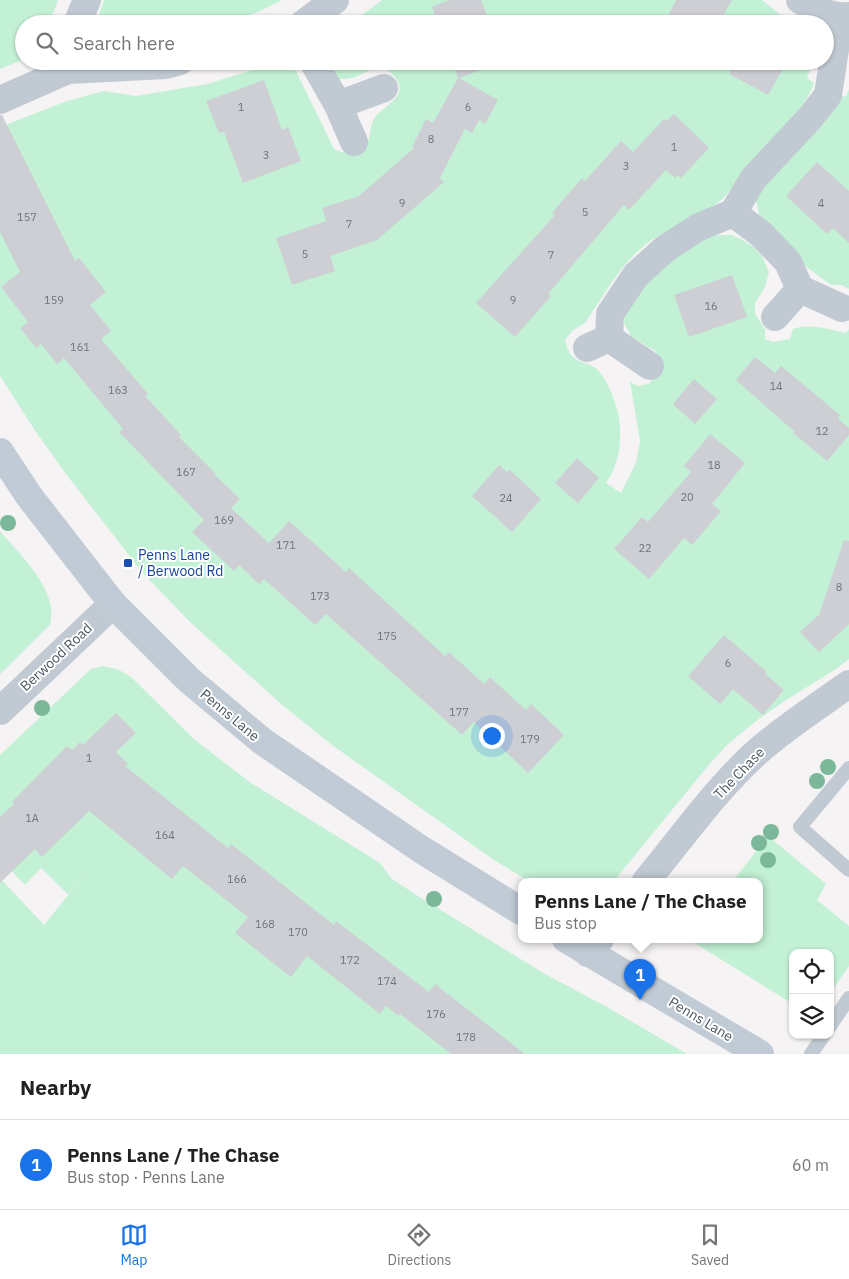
<!DOCTYPE html>
<meta charset="utf-8">
<style>
:root{--surface:#fff;--page:#f6f6f6;--text:#222;--muted:#767676;--line:#e0e0e0;--accent:#1a73e8}
body{margin:0;font-family:"IBM Plex Sans",sans-serif;background:var(--page);color:var(--text)}
.controls{position:absolute;right:15px;bottom:15px;display:grid;overflow:hidden;border-radius:10px;box-shadow:0 1px 4px #0004}
.controls button{width:45px;height:45px;display:grid;place-items:center;padding:0;border:0;border-bottom:1px solid var(--line);background:var(--surface);color:var(--text);font:25px sans-serif}
.you{position:absolute;left:491px;top:735px;width:18px;height:18px;margin:-12px;border:4px solid #fff;border-radius:50%;background:#1a73e8;box-shadow:0 0 0 8px #1a73e833}
.badge{display:grid;place-items:center;width:32px;height:32px;border-radius:50%;background:var(--accent);color:#fff;font-size:16px;font-weight:700}
.pin{position:absolute;translate:-50% -41px;filter:drop-shadow(0 1px 2px #0008)}
.pin::after{content:'';position:absolute;top:26px;width:18px;height:15px;background:inherit;clip-path:polygon(0 0,100% 0,50% 100%)}
.popup{position:absolute;left:518px;top:878px;width:245px;height:65px;box-sizing:border-box;display:grid;place-content:center;border-radius:10px;background:var(--surface);filter:drop-shadow(0 1px 4px #0005);font-size:16px;white-space:nowrap;color:var(--muted)}
.popup b{font-size:19px;color:var(--text)}
.popup::after{content:'';position:absolute;left:50%;top:100%;margin-left:-10px;border:10px solid transparent;border-top-color:var(--surface)}
.list{margin:0;padding:0;list-style:none}
h2{display:flex;justify-content:space-between;align-items:center;height:65px;margin:0;padding:0 20px;font-size:21px}
h2 small{font-size:16px;font-weight:400;color:var(--muted)}
.list li{display:grid;grid-template-columns:32px 1fr auto;gap:15px;align-items:center;box-sizing:border-box;height:90px;padding:0 20px;border-top:1px solid var(--line)}
.list b{display:block;font-size:19px;white-space:nowrap}
.list p{margin:0;font-size:16px;white-space:nowrap;color:var(--muted)}
.list em{font-size:16px;font-style:normal;color:var(--muted)}
.icon{flex:none;width:28px;height:28px;fill:none;stroke:currentColor;stroke-width:2;stroke-linecap:round;stroke-linejoin:round}
.map{position:relative;flex:none;width:849px;height:1054px;overflow:hidden}
.search{position:absolute;background:var(--surface);box-shadow:0 1px 4px #0004;left:15px;right:15px;top:15px;height:55px;display:flex;align-items:center;gap:12px;box-sizing:border-box;padding:0 18px;border-radius:28px;color:var(--muted);font-size:19px}
.sheet{height:155px;background:var(--surface)}
nav{display:flex;justify-content:space-around;align-items:center;box-sizing:border-box;height:70px;border-top:1px solid var(--line);background:var(--surface);font-size:14px;color:var(--muted)}
nav a{display:grid;justify-items:center;gap:2px}
nav .on{color:var(--accent)}
.map>svg:first-child{display:block}
.green{fill:#c3f1d5}
.building{fill:#cdcfd5}
.lines{fill:none;stroke-linecap:round;stroke-linejoin:round}
.lane{stroke:#c1cad2;stroke-width:14}
.street{stroke:#c1cad2;stroke-width:28}
.secondary{stroke:#c1cbd6;stroke-width:28}
.tree{fill:#7bb799}
.transit-dot{fill:#1a4fb4;stroke:#fff;stroke-width:2}
.labels{text-anchor:middle;dominant-baseline:central;stroke-width:4;stroke-linejoin:round;paint-order:stroke}
.number-label{font-size:11px;fill:#6b747e}
.transit-label{font-size:14px;fill:#164399;stroke:#fff;text-anchor:start}
.street-label{font-size:14px;fill:#4a5661;stroke:#fff}
</style>
<div class="map">
<svg width="849" height="1054" viewBox="0 0 849 1054">
<rect width="100%" height="100%" fill="#f5f3f3"/>
<g class="green">
<path d="M0,0H58L49,24H24V59L0,69Z"/>
<path d="M104,0H282L256,13L218,24H96Z"/>
<path d="M382,0H762L792,24H350Z"/>
<path d="M318,61H813L807,78L814,83C802,116 770,137 748,165C738,176 732,191 720,201C695,222 660,229 636,253C616,272 601,300 585,323L573,330L565,340C572,371 587,355 601,374C623,405 628,452 606,483L621,493L636,463L640,441L630,382L638,386L648,384L657,375L660,360L655,351L631,336L624,323L625,309L651,271L709,236L723,235H731L741,239L754,247L762,256L769,272L765,287L755,303V314L765,329V339L773,342L790,339L793,329C811,323 827,329 846,333L849,329V659L836,669L783,702L756,721L727,745L707,767L614,881H529L494,860L332,745L280,703L190,622L142,572L66,474L36,432L0,376V127L67,101L104,91L136,96L207,84L269,65L283,67L296,71L334,149C347,156 364,153 369,138C371,131 370,125 374,119C382,105 415,96 391,73C378,61 366,74 352,78C347,79 342,79 337,79Z"/>
<path d="M849,89V289L842,285H831L804,265L760,218L756,201L762,185L821,127L830,115L840,95L846,97Z"/>
<path d="M0,531C20,555 60,591 50,625L0,674Z"/>
<path d="M102,666L117,669L130,676L195,740L251,783L380,863L392,879L421,898L545,974L607,1007L687,1054H0V878L44,925L81,879L68,894L41,868L25,885L0,859V755L91,669Z"/>
<path d="M768,836L826,884L817,900L849,926V966L830,993V953H793V1004L688,939H759V881H733Z"/>
</g>
<g class="building">
<path d="M449,0H481L488,19L490,18L493,24H438L432,7Z"/>
<path d="M676,0H732L721,20L728,24H664Z"/>
<path d="M452,61H505L459,78L498,100L485,124L479,120L472,133L465,129L440,178L444,182L377,240L330,256L335,271L292,285L276,238L326,221L322,208L359,196L414,148L412,147L426,119L433,123L458,78Z"/>
<path d="M717,61H785V65L768,95L729,74L732,69Z"/>
<path d="M264,80L282,130L288,127L301,161L243,183L224,132L219,133L206,101Z"/>
<path d="M674,114L709,148L681,178L678,175L675,178L666,170L629,210L624,205L548,294L551,296L515,337L476,303L555,215L552,213L582,178L585,181L621,141L633,152L664,119L666,121Z"/>
<path d="M0,115H2L75,261L79,258L106,292L90,305L111,331L101,339L148,394L145,396L181,435L179,437L216,474L215,475L240,499L231,508L269,543L289,521L346,572L349,568L445,656L449,652L484,684L490,677L526,710L531,704L564,735L528,773L474,722L462,735L326,614L315,625L264,579L259,584L239,565L234,571L192,532L204,520L119,432L123,429L64,358L57,364L41,344L36,348L20,328L28,322L1,287L20,272L0,232Z"/>
<path d="M817,162L849,191V243L833,228L827,234L786,196Z"/>
<path d="M732,275L747,317L689,337L674,295Z"/>
<path d="M755,357L775,373L781,366L840,415L838,419L849,428V435L827,461L793,433L795,432L736,380Z"/>
<path d="M694,379L717,399L695,424L673,404Z"/>
<path d="M710,434L745,463L712,504L721,511L692,545L684,538L649,579L614,549L642,517L648,522L691,472L684,466Z"/>
<path d="M577,458L599,478L578,503L555,483Z"/>
<path d="M499,465L507,472L510,470L541,499L512,532L472,496Z"/>
<path d="M844,540L849,541V624L819,652L800,632L819,615Z"/>
<path d="M724,635L767,672L765,674L784,690L763,715L733,689L720,704L688,676Z"/>
<path d="M116,713L136,733L116,752L128,764L125,766L228,848L231,844L334,925L336,921L429,992L435,984L525,1054H451L400,1014L398,1016L386,1006L380,1014L307,956L291,977L235,933L248,917L183,866L172,879L89,811L42,857L35,849L0,883V817L14,804L12,802L67,746L72,750L80,742L83,745Z"/>
</g>
<g class="lines">
<g class="lane">
<path d="M849,768L800,827L849,870"/>
<path d="M830,1026L849,998"/>
<path d="M811,1054L824,1035"/>
</g>
<g class="street">
<path d="M800,0C814,9 832,18 849,16"/>
<path d="M77,24L87,0"/>
<path d="M303,24L335,0"/>
<path d="M313,61L338,105"/>
<path d="M0,100L68,70L166,65L180,61"/>
<path d="M354,142L338,105L384,88"/>
<path d="M800,289L842,308"/>
<path d="M775,317L800,289L788,262L761,234L733,213L753,179L811,117L828,95L840,17"/>
<path d="M587,348L609,338"/>
<path d="M650,366L609,338L610,314L636,275L666,248L699,227L733,213"/>
<path d="M0,711L113,604"/>
<path d="M646,881C682,838 715,790 756,753C785,727 818,706 849,684"/>
<path d="M588,953L600,939"/>
</g>
<g class="secondary">
<path d="M0,452L29,496L113,604L189,680L262,741L422,850L521,911"/>
<path d="M566,939L760,1054"/>
</g>
</g>
<g class="tree">
<circle cx="8" cy="523" r="8"/>
<circle cx="42" cy="708" r="8"/>
<circle cx="828" cy="767" r="8"/>
<circle cx="817" cy="781" r="8"/>
<circle cx="771" cy="832" r="8"/>
<circle cx="759" cy="843" r="8"/>
<circle cx="768" cy="860" r="8"/>
<circle cx="434" cy="899" r="8"/>
</g>
<rect class="transit-dot" x="123" y="558" width="10" height="10" rx="2.5"/>
<g class="labels">
<g class="number-label">
<text x="241" y="107">1</text>
<text x="468" y="107">6</text>
<text x="431" y="139">8</text>
<text x="674" y="147">1</text>
<text x="266" y="155">3</text>
<text x="626" y="166">3</text>
<text x="402" y="203">9</text>
<text x="821" y="203">4</text>
<text x="585" y="212">5</text>
<text x="27" y="217">157</text>
<text x="349" y="224">7</text>
<text x="305" y="254">5</text>
<text x="551" y="255">7</text>
<text x="54" y="300">159</text>
<text x="513" y="300">9</text>
<text x="711" y="306">16</text>
<text x="80" y="347">161</text>
<text x="776" y="386">14</text>
<text x="118" y="390">163</text>
<text x="822" y="431">12</text>
<text x="714" y="465">18</text>
<text x="186" y="472">167</text>
<text x="687" y="497">20</text>
<text x="506" y="498">24</text>
<text x="224" y="520">169</text>
<text x="286" y="545">171</text>
<text x="645" y="548">22</text>
<text x="839" y="587">8</text>
<text x="320" y="596">173</text>
<text x="387" y="636">175</text>
<text x="728" y="663">6</text>
<text x="459" y="712">177</text>
<text x="530" y="739">179</text>
<text x="89" y="758">1</text>
<text x="32" y="818">1A</text>
<text x="165" y="835">164</text>
<text x="237" y="879">166</text>
<text x="265" y="924">168</text>
<text x="298" y="932">170</text>
<text x="350" y="960">172</text>
<text x="387" y="981">174</text>
<text x="436" y="1014">176</text>
<text x="466" y="1037">178</text>
</g>
<g class="transit-label">
<text x="138" y="555">Penns Lane<tspan x="138" dy="16">/ Berwood Rd</tspan></text>
</g>
<g class="street-label">
<text transform="translate(56 657) rotate(-43)">Berwood Road</text>
<text transform="translate(230 715) rotate(40)">Penns Lane</text>
<text transform="translate(739 773) rotate(-46)">The Chase</text>
<text transform="translate(701 1019) rotate(31)">Penns Lane</text>
</g>
</g>
</svg>
<div class="controls">
<button><svg class="icon" aria-label="locate" viewBox="0 0 24 24"><circle cx="12" cy="12" r="6"/><path d="M12 2v4M12 18v4M2 12h4M18 12h4"/></svg></button>
<button><svg class="icon" aria-label="layers" viewBox="0 0 24 24"><path d="M12 4l9 5-9 5-9-5zM3 14l9 5 9-5"/></svg></button>
</div>
<div class="you"></div>
<div class="pin badge" style="left:640px;top:1000px">1</div>
<div class="popup"><b>Penns Lane / The Chase</b>Bus stop</div>
<div class="search"><svg class="icon" aria-label="search" viewBox="0 0 24 24"><circle cx="10" cy="10" r="6"/><path d="M15 15l6 6"/></svg>Search here</div>
</div>
<section class="sheet">
<h2>Nearby<small></small></h2>
<ul class="list">
<li><span class="badge">1</span><div><b>Penns Lane / The Chase</b><p>Bus stop · Penns Lane</p></div><em>60 m</em></li>
</ul>
</section>
<nav>
<a class="on"><svg class="icon" aria-label="map" viewBox="0 0 24 24"><path d="M3 6l6-2 6 2 6-2v14l-6 2-6-2-6 2zM9 4v14M15 6v14"/></svg>Map</a>
<a><svg class="icon" aria-label="directions" viewBox="0 0 24 24"><path d="M12 3l9 9-9 9-9-9zM9 14v-3h6M13 9l2 2-2 2"/></svg>Directions</a>
<a><svg class="icon" aria-label="saved" viewBox="0 0 24 24"><path d="M7 4h10v16l-5-4-5 4z"/></svg>Saved</a>
</nav>
